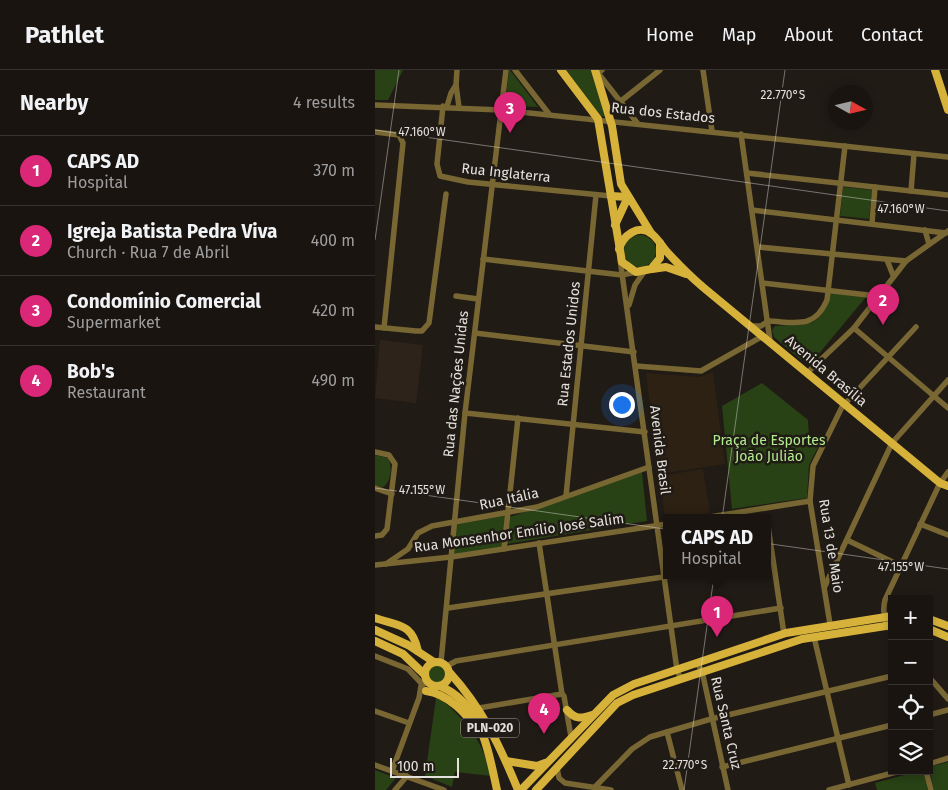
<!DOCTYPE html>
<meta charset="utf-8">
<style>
:root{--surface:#191410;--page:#26211e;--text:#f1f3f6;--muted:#9f9e9f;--line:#373330;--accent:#db2777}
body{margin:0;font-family:"Fira Sans",sans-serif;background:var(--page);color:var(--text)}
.controls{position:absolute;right:15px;bottom:15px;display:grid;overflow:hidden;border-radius:0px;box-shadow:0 2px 8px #0003}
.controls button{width:45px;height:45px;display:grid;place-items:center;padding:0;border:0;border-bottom:1px solid var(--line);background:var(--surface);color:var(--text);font:25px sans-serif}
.compass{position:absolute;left:453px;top:15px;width:45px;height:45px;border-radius:50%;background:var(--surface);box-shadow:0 2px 8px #0003;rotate:98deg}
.scale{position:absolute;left:15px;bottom:12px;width:69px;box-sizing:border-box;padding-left:5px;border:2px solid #e4e0dc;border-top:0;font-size:14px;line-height:18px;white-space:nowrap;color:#e4e0dc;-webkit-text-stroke:4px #211b16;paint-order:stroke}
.you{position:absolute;left:246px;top:334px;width:18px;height:18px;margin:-12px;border:4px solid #fff;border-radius:50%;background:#1a73e8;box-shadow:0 0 0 8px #1a73e833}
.badge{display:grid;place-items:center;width:32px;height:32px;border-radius:50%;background:var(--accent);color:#fff;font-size:16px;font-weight:700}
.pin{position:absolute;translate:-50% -41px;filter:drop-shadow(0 1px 2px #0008)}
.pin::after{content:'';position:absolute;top:26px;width:18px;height:15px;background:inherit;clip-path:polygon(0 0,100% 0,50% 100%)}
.popup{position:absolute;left:288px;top:444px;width:108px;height:65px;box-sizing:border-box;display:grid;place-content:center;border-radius:0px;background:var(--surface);filter:drop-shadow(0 1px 4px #0005);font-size:16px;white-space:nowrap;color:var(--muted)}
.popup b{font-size:19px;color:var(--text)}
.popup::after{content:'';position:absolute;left:50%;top:100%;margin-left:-10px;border:10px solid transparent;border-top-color:var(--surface)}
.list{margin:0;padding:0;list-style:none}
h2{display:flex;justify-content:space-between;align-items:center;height:65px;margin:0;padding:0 20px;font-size:21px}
h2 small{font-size:16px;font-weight:400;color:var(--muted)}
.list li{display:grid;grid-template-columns:32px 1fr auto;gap:15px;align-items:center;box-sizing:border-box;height:70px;padding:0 20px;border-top:1px solid var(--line)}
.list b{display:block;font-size:19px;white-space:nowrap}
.list p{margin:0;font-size:16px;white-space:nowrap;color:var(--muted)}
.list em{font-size:16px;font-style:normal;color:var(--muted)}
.icon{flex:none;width:28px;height:28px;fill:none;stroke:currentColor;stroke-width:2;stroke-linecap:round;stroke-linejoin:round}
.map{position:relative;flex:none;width:573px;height:720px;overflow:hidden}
header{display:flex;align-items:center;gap:30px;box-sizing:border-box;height:70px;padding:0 25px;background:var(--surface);border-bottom:1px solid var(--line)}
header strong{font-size:24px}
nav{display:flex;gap:28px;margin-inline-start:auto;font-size:18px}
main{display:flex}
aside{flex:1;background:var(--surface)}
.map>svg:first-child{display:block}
.built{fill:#2e231a}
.education{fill:#2d2113}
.green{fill:#284115}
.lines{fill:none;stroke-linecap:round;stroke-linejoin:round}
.minor{stroke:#786733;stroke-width:5.5}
.major{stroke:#d6b23a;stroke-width:8}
.ticks{fill:none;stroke:#e4e0dc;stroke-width:1;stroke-opacity:0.45}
.labels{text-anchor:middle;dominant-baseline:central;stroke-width:5;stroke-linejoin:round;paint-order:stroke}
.shield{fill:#211b16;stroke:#aaa5a1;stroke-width:1}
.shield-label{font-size:12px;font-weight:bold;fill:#e4e0dc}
.street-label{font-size:14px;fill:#e4e0dc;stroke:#211b16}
.park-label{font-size:14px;fill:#b2ea8e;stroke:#211b16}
.ticks-label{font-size:12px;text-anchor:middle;fill:#e4e0dc;stroke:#211b16;stroke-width:5;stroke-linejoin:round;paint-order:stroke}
</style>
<header>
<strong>Pathlet</strong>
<nav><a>Home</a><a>Map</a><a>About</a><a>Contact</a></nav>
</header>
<main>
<aside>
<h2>Nearby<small>4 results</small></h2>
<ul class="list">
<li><span class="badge">1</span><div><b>CAPS AD</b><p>Hospital</p></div><em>370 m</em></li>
<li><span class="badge">2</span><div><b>Igreja Batista Pedra Viva</b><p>Church · Rua 7 de Abril</p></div><em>400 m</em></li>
<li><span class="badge">3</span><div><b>Condomínio Comercial</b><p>Supermarket</p></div><em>420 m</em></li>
<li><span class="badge">4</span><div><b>Bob's</b><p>Restaurant</p></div><em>490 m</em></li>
</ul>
</aside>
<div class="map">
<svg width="573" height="720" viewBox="0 0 573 720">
<rect width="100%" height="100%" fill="#211b16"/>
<path class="built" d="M5,270L48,275L41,333L0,328Z"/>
<g class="education">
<path d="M338,302L350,394L284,404L271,303L324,307Z"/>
<path d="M328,399L335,443L290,450L285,406Z"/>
</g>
<g class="green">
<path d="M0,0H28L13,30H0Z"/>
<path d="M134,0H135L163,37L130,36Z"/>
<path d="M191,0H216L231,47L226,46Z"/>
<path d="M468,117L497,120L494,149L465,146Z"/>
<circle cx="265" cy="181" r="16"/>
<path d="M455,223L491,227L442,286L426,290L399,267L397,260L400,256C434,253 444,261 455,223Z"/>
<path d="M387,313L433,350L434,366L445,373L434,395L432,428L357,439L347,336Z"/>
<path d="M0,385L13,388C18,396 16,412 8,417L0,416Z"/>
<path d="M267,402L272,451L132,474L135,447Z"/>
<path d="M131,445L127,477L78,486L81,454Z"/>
<circle cx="62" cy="604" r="9"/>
<path d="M64,627C94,654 105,667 117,706L80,702L77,717L50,706L61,628Z"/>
<path d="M573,692V720H559L554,697Z"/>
<path d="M0,700L21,708L11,720H0Z"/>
<path d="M544,701H549L553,720H502L500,713Z"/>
</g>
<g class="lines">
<g class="minor">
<path d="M82,0L81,15L84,37"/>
<path d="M140,0L174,44"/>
<path d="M227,0L223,3L263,54"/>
<path d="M328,0L337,61"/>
<path d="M246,31L285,0"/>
<path d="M0,35L126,40L573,87"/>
<path d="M68,36L62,94L65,106L93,112L236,126"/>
<path d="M72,36L76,23L81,15"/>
<path d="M0,62L24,65L28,73L9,258"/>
<path d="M366,64L395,271"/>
<path d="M372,103L573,125"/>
<path d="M536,121L539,84"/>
<path d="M377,140L571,163"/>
<path d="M497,153L500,117"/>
<path d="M550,160L554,174"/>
<path d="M383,177L531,191"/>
<path d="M108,189L247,205L261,202"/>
<path d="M245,189L302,600L305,607H310"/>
<path d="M512,190L518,205"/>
<path d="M387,213L502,226"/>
<path d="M81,226L103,229"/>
<path d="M254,235L260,215L269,202"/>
<path d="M393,251C420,252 439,260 452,230L470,76"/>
<path d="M377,256H386L393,251"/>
<path d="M0,257L41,261H47L54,253L71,124"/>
<path d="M479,258L573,338"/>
<path d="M100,263L259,282"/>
<path d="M261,296L326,301L388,266"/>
<path d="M433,302L479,258L531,191L573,161"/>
<path d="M90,343L270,362"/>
<path d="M0,382L14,385L20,394L12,459L7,465L0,466"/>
<path d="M0,418L17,424"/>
<path d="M191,426L221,125"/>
<path d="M328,448L435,431"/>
<path d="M392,449L409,564"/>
<path d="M545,454L573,465"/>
<path d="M472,470L526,496"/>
<path d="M164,473L187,624L189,626L196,667"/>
<path d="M129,479L143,348"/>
<path d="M11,494L33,479L43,463L57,456L162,437L274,397"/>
<path d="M0,495L76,487L292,454"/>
<path d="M450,516L517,373L573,310"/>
<path d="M73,538L295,506"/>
<path d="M455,554L435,431L438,396L467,337L541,257"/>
<path d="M517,562C509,552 507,542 510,530L565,413L573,402"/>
<path d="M439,567L474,715"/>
<path d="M0,586L33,599L48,615"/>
<path d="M66,592L90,343L131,0"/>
<path d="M322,593L327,601L353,720"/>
<path d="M72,596L81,591L406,538"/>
<path d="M554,607L573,629"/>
<path d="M104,638L187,624"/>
<path d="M0,641L34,653"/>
<path d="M554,645L573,640"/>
<path d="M292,662L307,720"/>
<path d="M554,694L573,688"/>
<path d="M0,695L69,720"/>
<path d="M347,697L517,655"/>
<path d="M182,698L184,708L190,713L236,720"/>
<path d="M17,701L44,628L46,616L51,610"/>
<path d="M551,701L556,720"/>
<path d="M220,717L257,679L275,667L336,649L517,606"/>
<path d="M20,720L32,706"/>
<path d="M454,720L525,701"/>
</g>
<g class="major">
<path d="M186,0L223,49L247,192L261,202L276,199L285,188V173"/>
<path d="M220,0L237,56L246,114L276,163"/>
<path d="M560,0L573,40"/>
<path d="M236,126L253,127L240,155"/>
<path d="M244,179C248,166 263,153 277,164C283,169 287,176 292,182C304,195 316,207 329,218L565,413L573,416"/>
<path d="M277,199L291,197L311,204"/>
<path d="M0,548C24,556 37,553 43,581"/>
<path d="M554,549L573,556"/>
<path d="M554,559L573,567"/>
<path d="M0,560L33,575L59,592"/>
<path d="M0,571L28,584L50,605"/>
<circle cx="62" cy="604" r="12"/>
<path d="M75,603C107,638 125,676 143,720"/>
<path d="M65,616C107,634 113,680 122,720"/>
<path d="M51,621C74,624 91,644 104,661"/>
<path d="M192,640C200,649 205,649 217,645"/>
<path d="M131,691L162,696L170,693"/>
<path d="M146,720L238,625L259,614L411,563L517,546"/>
<path d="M161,720L242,633L258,625L427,569L517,555"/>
</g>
</g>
<path class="ticks" d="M0,60L573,141M0,170L24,0M0,418L573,499M309,720L410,0"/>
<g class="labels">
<rect class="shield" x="86" y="648.5" width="58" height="19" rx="4"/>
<g class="shield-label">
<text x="115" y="658">PLN-020</text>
</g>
<g class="street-label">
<text transform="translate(288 43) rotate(6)">Rua dos Estados</text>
<text transform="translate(131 103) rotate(6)">Rua Inglaterra</text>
<text transform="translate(194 274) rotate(-84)">Rua Estados Unidos</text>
<text transform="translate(451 301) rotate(40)">Avenida Brasília</text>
<text transform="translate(81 314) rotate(-84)">Rua das Nações Unidas</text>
<text transform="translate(285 380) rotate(83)">Avenida Brasil</text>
<text transform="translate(134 429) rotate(-12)">Rua Itália</text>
<text transform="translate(144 463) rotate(-8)">Rua Monsenhor Emílio José Salim</text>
<text transform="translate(456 476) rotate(81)">Rua 13 de Maio</text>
<text transform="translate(351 653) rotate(77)">Rua Santa Cruz</text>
</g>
<g class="park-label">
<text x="394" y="370">Praça de Esportes<tspan x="394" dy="16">João Julião</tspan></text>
</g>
</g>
<g class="ticks-label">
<text x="408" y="29">22.770°S</text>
<text x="47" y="66">47.160°W</text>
<text x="526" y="143">47.160°W</text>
<text x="47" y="424">47.155°W</text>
<text x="526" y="501">47.155°W</text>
<text x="310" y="699">22.770°S</text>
</g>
</svg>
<div class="controls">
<button>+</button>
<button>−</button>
<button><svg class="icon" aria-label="locate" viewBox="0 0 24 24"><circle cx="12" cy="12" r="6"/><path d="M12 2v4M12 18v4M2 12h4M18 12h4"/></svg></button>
<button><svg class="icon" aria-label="layers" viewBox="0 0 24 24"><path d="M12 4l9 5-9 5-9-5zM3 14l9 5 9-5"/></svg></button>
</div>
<svg class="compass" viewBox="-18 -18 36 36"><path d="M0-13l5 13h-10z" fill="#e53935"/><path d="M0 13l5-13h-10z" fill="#9f9e9f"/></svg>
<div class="scale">100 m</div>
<div class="you"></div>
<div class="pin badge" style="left:342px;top:567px">1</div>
<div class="popup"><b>CAPS AD</b>Hospital</div>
<div class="pin badge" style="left:508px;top:255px">2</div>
<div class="pin badge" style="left:135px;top:63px">3</div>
<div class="pin badge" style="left:169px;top:664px">4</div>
</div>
</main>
